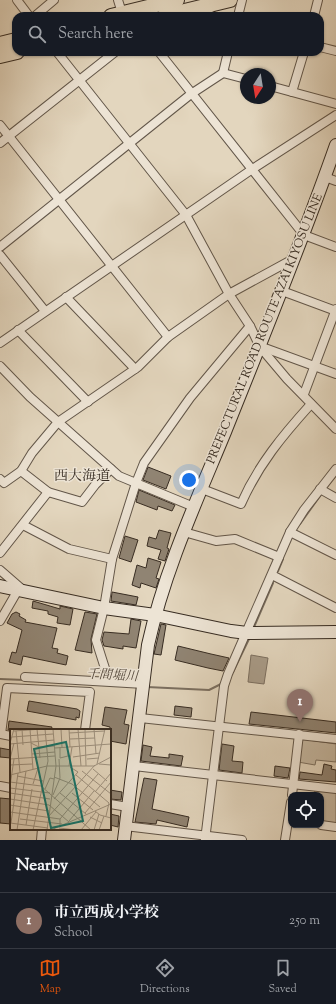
<!DOCTYPE html>
<meta charset="utf-8">
<style>
:root{--surface:#171b24;--page:#20242c;--text:#f1f3f6;--muted:#9ea1a6;--line:#363941;--accent:#ea580c}
body{margin:0;font-family:"Sorts Mill Goudy","Noto Serif JP",serif;background:var(--page);color:var(--text)}
.controls{position:absolute;right:12px;bottom:12px;display:grid;overflow:hidden;border-radius:8px;box-shadow:0 1px 3px #0004}
.controls button{width:36px;height:36px;display:grid;place-items:center;padding:0;border:0;border-bottom:1px solid var(--line);background:var(--surface);color:var(--text);font:20px sans-serif}
.compass{position:absolute;left:240px;top:68px;width:36px;height:36px;border-radius:50%;background:var(--surface);box-shadow:0 1px 3px #0004;rotate:192deg}
.you{position:absolute;left:189px;top:480px;width:14px;height:14px;margin:-10px;border:3px solid #fff;border-radius:50%;background:#1a73e8;box-shadow:0 0 0 6px #1a73e833}
.badge{display:grid;place-items:center;width:26px;height:26px;border-radius:50%;background:var(--accent);color:#fff;font-size:13px;font-weight:700}
.pin{position:absolute;translate:-50% -33px;filter:drop-shadow(0 1px 2px #0008)}
.pin::after{content:'';position:absolute;top:21px;width:14px;height:12px;background:inherit;clip-path:polygon(0 0,100% 0,50% 100%)}
.list{margin:0;padding:0;list-style:none}
h2{display:flex;justify-content:space-between;align-items:center;height:52px;margin:0;padding:0 16px;font-size:17px}
h2 small{font-size:13px;font-weight:400;color:var(--muted)}
.list li{display:grid;grid-template-columns:26px 1fr auto;gap:12px;align-items:center;box-sizing:border-box;height:56px;padding:0 16px;border-top:1px solid var(--line)}
.list b{display:block;font-size:15px;white-space:nowrap}
.list p{margin:0;font-size:13px;white-space:nowrap;color:var(--muted)}
.list em{font-size:13px;font-style:normal;color:var(--muted)}
.icon{flex:none;width:22px;height:22px;fill:none;stroke:currentColor;stroke-width:2;stroke-linecap:round;stroke-linejoin:round}
.map{position:relative;flex:none;width:336px;height:840px;overflow:hidden}
.search{position:absolute;background:var(--surface);box-shadow:0 1px 3px #0004;left:12px;right:12px;top:12px;height:44px;display:flex;align-items:center;gap:10px;box-sizing:border-box;padding:0 14px;border-radius:12px;color:var(--muted);font-size:15px}
.sheet{height:108px;background:var(--surface)}
nav{display:flex;justify-content:space-around;align-items:center;box-sizing:border-box;height:56px;border-top:1px solid var(--line);background:var(--surface);font-size:11px;color:var(--muted)}
nav a{display:grid;justify-items:center;gap:2px}
nav .on{color:var(--accent)}
.map>svg:first-child{display:block}
.green{fill:#c6b9a3;stroke:#7e7262}
.water{fill:#a99c89;stroke:#7b6f60}
.lines{fill:none;stroke-linecap:round;stroke-linejoin:round}
.stream{stroke:#7b6f60;stroke-width:2}
.building{fill:#908473;stroke:#372c22}
.minor-casing{stroke:#625649;stroke-width:10}
.secondary-casing{stroke:#372c22;stroke-width:14}
.trunk-casing{stroke:#372c22;stroke-width:16}
.minor{stroke:#ede4d5;stroke-width:8}
.secondary{stroke:#ede4d5;stroke-width:12}
.trunk{stroke:#e3d6be;stroke-width:14}
.labels{text-anchor:middle;dominant-baseline:central;stroke-width:3;stroke-linejoin:round;paint-order:stroke}
.street-label{font-size:12px;fill:#372c22;stroke:#ede4d5}
.water-label{font-size:13px;font-style:italic;fill:#54483c;stroke:#ede4d5}
.quarter-label{font-size:14px;fill:#372c22;stroke:#ede4d5}
.inset-road{fill:none;stroke:#9e9280;stroke-width:1}
.view{fill:#0f766e;fill-opacity:0.15;stroke:#0f766e;stroke-width:2}
.inset-edge{fill:none;stroke:#372c22;stroke-width:2}
</style>
<div class="map">
<svg width="336" height="840" viewBox="0 0 336 840">
<rect width="100%" height="100%" fill="#e3d6be"/>
<filter id="stains"><feTurbulence type="fractalNoise" baseFrequency=".005" numOctaves="4"/><feColorMatrix values="0 0 0 0 .2 0 0 0 0 .09 0 0 0 0 .02 0 0 0 .5 -.17"/></filter>
<radialGradient id="worn" r=".72"><stop offset=".6" stop-color="#630" stop-opacity="0"/><stop offset="1" stop-color="#630" stop-opacity=".3"/></radialGradient>
<g class="green">
<path d="M301,739L336,744V762L316,760L315,765L298,762Z"/>
<path d="M315,790L336,792V824L321,822V795H314Z"/>
</g>
<path class="water" d="M251,655L268,658L264,684L248,682Z"/>
<g class="lines">
<g class="stream">
<path d="M300,524L320,496"/>
<path d="M278,571L283,559"/>
<path d="M254,627L273,583"/>
<path d="M233,672L249,639"/>
<path d="M0,679L25,680"/>
<path d="M147,687L209,690L221,684"/>
</g>
</g>
<g class="building">
<path d="M148,467L171,476L166,489L143,480Z"/>
<path d="M139,490L175,505L172,511L158,506L157,510L136,502Z"/>
<path d="M159,530L171,533L167,548L169,549L165,561L158,559L161,550L147,546L149,537L156,539Z"/>
<path d="M125,536L138,540L131,562L119,558Z"/>
<path d="M148,558L161,562L156,578L159,579L156,588L141,583L140,588L132,585L137,565L146,568Z"/>
<path d="M112,592L138,597L136,605L111,601Z"/>
<path d="M33,601L60,609V606L73,609L70,625L57,623L58,617L48,614V611L32,608Z"/>
<path d="M16,612L20,614L19,616L26,620L25,622L57,628L52,648L58,649L57,653L68,656L66,665L23,656L21,665L9,662L12,652L16,653L22,630L7,623L12,614Z"/>
<path d="M85,612L97,614L91,639L92,653L75,650Z"/>
<path d="M131,619L141,621L136,648L123,646V649L104,646L102,640L104,632L129,634Z"/>
<path d="M161,624L166,625L161,655L154,654Z"/>
<path d="M178,646L211,654L229,658L223,671L208,668L175,660Z"/>
<path d="M29,701L77,709L80,711L79,718L76,717V720L27,711Z"/>
<path d="M175,706L192,708L191,717L174,715Z"/>
<path d="M105,707L127,710L124,724L129,725L126,744L110,741V727L102,725Z"/>
<path d="M251,712L336,722V733L249,724Z"/>
<path d="M9,721L52,727L51,730H8Z"/>
<path d="M222,744L234,746L232,761L243,762L242,773L219,770Z"/>
<path d="M143,745L152,747L150,756L169,758V754L183,756L181,766L141,761Z"/>
<path d="M0,748L11,750V758L0,757Z"/>
<path d="M324,764L332,766L331,769L336,770V782L299,779L300,772L322,775Z"/>
<path d="M275,766L290,768L288,778L274,776Z"/>
<path d="M144,778L157,780L152,809L189,817L187,827L157,820L156,824L135,822Z"/>
<path d="M110,790L122,792L121,800L110,799Z"/>
<path d="M0,798L11,799V824L0,823Z"/>
<path d="M110,814L119,816L118,827L110,825Z"/>
</g>
<g class="lines">
<defs>
<g id="minor">
<path d="M17,0L29,16"/>
<path d="M118,0L122,13"/>
<path d="M204,6L208,14L213,16"/>
<path d="M35,16L54,0"/>
<path d="M238,16L242,0"/>
<path d="M314,16L318,0"/>
<path d="M320,47L336,51"/>
<path d="M57,52L186,215L229,294L250,326L260,347L287,379L336,429"/>
<path d="M159,52L304,235L336,247"/>
<path d="M228,52L223,73L246,79"/>
<path d="M270,86L336,104"/>
<path d="M292,92L304,52"/>
<path d="M0,125L168,337"/>
<path d="M0,143L115,52"/>
<path d="M325,177L336,181"/>
<path d="M0,247L191,94L223,73"/>
<path d="M0,255L45,311"/>
<path d="M282,291L336,311"/>
<path d="M66,297L135,369"/>
<path d="M18,330L88,402"/>
<path d="M0,343L251,170L336,115"/>
<path d="M262,347L336,374"/>
<path d="M0,366L30,397L119,476L194,507"/>
<path d="M304,394L336,309"/>
<path d="M21,471L48,492L82,502L95,485L111,469"/>
<path d="M0,479L4,483L21,471L32,453L58,422L138,367L168,337L229,294L295,258"/>
<path d="M202,489L241,504C258,465 283,435 311,404"/>
<path d="M320,489L336,498"/>
<path d="M23,525L69,549L112,559"/>
<path d="M184,532L216,541L235,539L279,557"/>
<path d="M290,532L336,555"/>
<path d="M0,553L48,492"/>
<path d="M0,570L23,590"/>
<path d="M272,575L336,608"/>
<path d="M0,621L18,590"/>
<path d="M25,677L144,684"/>
<path d="M109,681L96,640L104,608L112,559L136,483L144,463L190,398L250,326"/>
<path d="M140,718L336,739"/>
<path d="M0,734L11,736"/>
<path d="M1,734L7,688L90,692L85,730"/>
<path d="M134,766L336,789"/>
<path d="M0,786L11,788"/>
<path d="M292,795L299,734"/>
<path d="M110,804L128,807"/>
<path d="M321,825L336,827"/>
<path d="M125,826L242,840"/>
<path d="M41,840L42,829"/>
<path d="M205,840L224,686L228,674L290,532L304,510L336,469"/>
<path d="M285,840L291,802"/>
</g>
<g id="secondary">
<path d="M0,586L104,608L155,615L231,631L247,633L336,632"/>
<path d="M124,840L148,645C164,572 196,502 225,432C263,337 302,242 336,145"/>
</g>
<g id="trunk">
<path d="M111,16L177,0"/>
<path d="M164,16L230,0"/>
<path d="M0,44L16,40"/>
<path d="M0,56L17,52"/>
</g>
</defs>
<use href="#minor" class="minor-casing"/>
<use href="#secondary" class="secondary-casing"/>
<use href="#trunk" class="trunk-casing"/>
<use href="#minor" class="minor"/>
<use href="#secondary" class="secondary"/>
<use href="#trunk" class="trunk"/>
</g>
<g class="labels">
<g class="street-label">
<text transform="translate(265 329) rotate(-68)">PREFECTURAL ROAD ROUTE AZAI KIYOSU LINE</text>
</g>
<g class="water-label">
<text transform="translate(112 676) rotate(3)">千間堀川</text>
</g>
<g class="quarter-label">
<text x="82" y="477">西大海道</text>
</g>
</g>
<g transform="translate(10 729)">
<rect width="101" height="101" fill="#e3d6be"/>
<path class="inset-road" d="M12,0L13,16M20,0L23,40M27,0L30,29M51,0L52,18M59,0L60,18M68,0L71,37M75,0L76,37M84,0L86,25M4,2L32,0M6,2L10,43M59,4L95,2M2,8L43,5M60,10L85,9M0,14L4,0M21,14L29,18L44,17M0,15L44,11M50,18V29L58,27V23M45,19L101,15M22,25L45,23M63,28L90,24M0,30L45,27M0,30L4,14M77,30L89,29M87,35L95,0M89,35L101,36M0,36L22,35M59,37L62,18M83,40L97,52M72,42L101,65M0,46L37,37H84L101,28M66,46L99,74L96,87M7,47L33,52M44,48L62,55L90,78M0,53L31,57L81,101M23,55L28,39M0,57L4,30M0,59L40,64M35,60L40,49L44,50M85,63L101,44M0,64L40,70M50,64L76,85M62,64L83,81M43,66L50,49L49,30M0,70L39,76L59,93M44,70L68,43L60,38M0,76L39,82M85,82L90,86L101,89M0,83L50,90V97M75,84L101,53M38,88L85,36M80,88L92,94M10,90L52,95M50,90L88,45M59,92L84,62M0,94L38,99M1,94L8,44M16,96L22,60M49,99L66,101M7,101L16,42M23,101L38,32L35,0M37,101L46,37L43,0M41,101L101,75M71,101L86,83M84,101L89,85M89,101L94,87"/>
<path class="view" d="M56,13L73,92L41,99L24,20Z"/>
<rect width="101" height="101" class="inset-edge"/>
</g>
<rect width="100%" height="100%" filter="url(#stains)"/>
<rect width="100%" height="100%" fill="url(#worn)"/>
</svg>
<div class="controls">
<button><svg class="icon" aria-label="locate" viewBox="0 0 24 24"><circle cx="12" cy="12" r="6"/><path d="M12 2v4M12 18v4M2 12h4M18 12h4"/></svg></button>
</div>
<svg class="compass" viewBox="-18 -18 36 36"><path d="M0-13l5 13h-10z" fill="#e53935"/><path d="M0 13l5-13h-10z" fill="#9ea1a6"/></svg>
<div class="you"></div>
<div class="pin badge" style="left:300px;top:722px;background:#8d6e63">1</div>
<div class="search"><svg class="icon" aria-label="search" viewBox="0 0 24 24"><circle cx="10" cy="10" r="6"/><path d="M15 15l6 6"/></svg>Search here</div>
</div>
<section class="sheet">
<h2>Nearby<small></small></h2>
<ul class="list">
<li><span class="badge" style="background:#8d6e63">1</span><div><b>市立西成小学校</b><p>School</p></div><em>250 m</em></li>
</ul>
</section>
<nav>
<a class="on"><svg class="icon" aria-label="map" viewBox="0 0 24 24"><path d="M3 6l6-2 6 2 6-2v14l-6 2-6-2-6 2zM9 4v14M15 6v14"/></svg>Map</a>
<a><svg class="icon" aria-label="directions" viewBox="0 0 24 24"><path d="M12 3l9 9-9 9-9-9zM9 14v-3h6M13 9l2 2-2 2"/></svg>Directions</a>
<a><svg class="icon" aria-label="saved" viewBox="0 0 24 24"><path d="M7 4h10v16l-5-4-5 4z"/></svg>Saved</a>
</nav>
